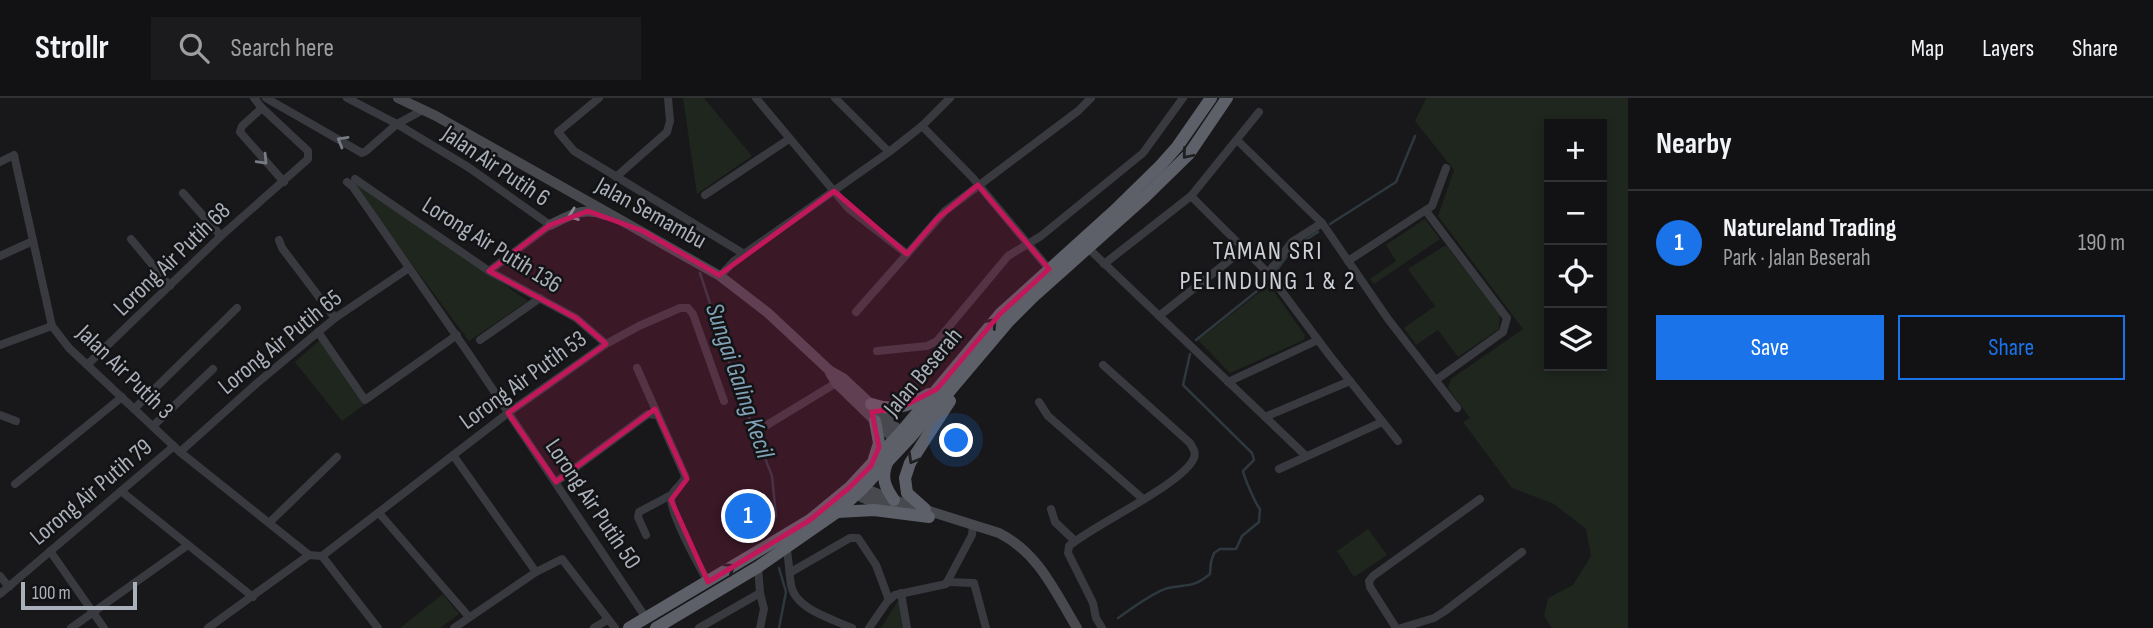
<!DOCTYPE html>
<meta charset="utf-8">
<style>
:root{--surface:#121214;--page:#1b1b1d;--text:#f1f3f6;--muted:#9c9ea0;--line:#313234;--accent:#1a73e8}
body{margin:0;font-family:"Sofia Sans Condensed",sans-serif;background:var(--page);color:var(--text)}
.controls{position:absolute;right:21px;top:21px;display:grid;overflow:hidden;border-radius:0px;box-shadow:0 4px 10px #0003}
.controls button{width:63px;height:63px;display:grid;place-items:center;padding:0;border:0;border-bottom:2px solid var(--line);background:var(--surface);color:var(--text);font:35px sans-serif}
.scale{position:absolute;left:21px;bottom:18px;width:116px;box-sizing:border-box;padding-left:7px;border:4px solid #aab0ba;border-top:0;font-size:19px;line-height:24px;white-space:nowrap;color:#aab0ba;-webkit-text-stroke:5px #131315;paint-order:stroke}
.you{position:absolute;left:957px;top:343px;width:24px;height:24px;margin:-18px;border:5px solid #fff;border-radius:50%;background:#1a73e8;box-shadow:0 0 0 10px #1a73e833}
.badge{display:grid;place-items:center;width:46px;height:46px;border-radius:50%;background:var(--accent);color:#fff;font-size:23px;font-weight:700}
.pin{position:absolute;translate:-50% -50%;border:4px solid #fff;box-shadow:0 2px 7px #0006}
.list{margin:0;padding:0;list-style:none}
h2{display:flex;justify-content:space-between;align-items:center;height:91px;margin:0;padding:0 28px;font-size:30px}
h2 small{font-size:23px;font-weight:400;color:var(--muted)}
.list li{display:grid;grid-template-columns:46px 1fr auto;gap:21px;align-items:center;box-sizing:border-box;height:105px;padding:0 28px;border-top:2px solid var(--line)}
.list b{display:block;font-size:26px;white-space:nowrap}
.list p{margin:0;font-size:23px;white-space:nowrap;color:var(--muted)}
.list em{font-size:23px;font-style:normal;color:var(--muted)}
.actions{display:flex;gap:14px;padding:21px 28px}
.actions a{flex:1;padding:16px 0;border:2px solid var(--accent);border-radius:0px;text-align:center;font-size:24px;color:var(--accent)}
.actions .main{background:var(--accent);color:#fff}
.icon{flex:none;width:38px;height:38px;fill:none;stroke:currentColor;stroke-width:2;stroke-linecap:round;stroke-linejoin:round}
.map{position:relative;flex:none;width:1628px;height:530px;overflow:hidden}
header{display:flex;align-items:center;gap:42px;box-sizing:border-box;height:98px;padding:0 35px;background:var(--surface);border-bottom:2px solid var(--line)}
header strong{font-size:33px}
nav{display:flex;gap:38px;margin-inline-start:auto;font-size:24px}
.search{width:490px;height:63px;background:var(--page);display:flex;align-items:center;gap:18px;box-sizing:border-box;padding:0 24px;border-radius:0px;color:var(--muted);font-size:26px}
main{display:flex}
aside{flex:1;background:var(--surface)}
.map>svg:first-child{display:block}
.green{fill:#1e261e;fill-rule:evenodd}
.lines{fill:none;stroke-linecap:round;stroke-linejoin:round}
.stream{stroke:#2d383f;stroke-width:2.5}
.minor{stroke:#393a3f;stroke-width:8}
.secondary{stroke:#47494f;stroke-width:10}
.trunk{stroke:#5d6068;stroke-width:12}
.oneway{stroke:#777b83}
.oneway2{stroke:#1e1f21}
.oneway3{stroke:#878c95}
.marked{fill:#c2185b;fill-opacity:0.2;stroke:#c2185b;stroke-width:5;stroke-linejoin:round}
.labels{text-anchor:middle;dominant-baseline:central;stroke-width:5;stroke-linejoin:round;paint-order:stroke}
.street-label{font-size:24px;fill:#aab0ba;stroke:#131315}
.neighbourhood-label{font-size:26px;letter-spacing:2px;fill:#cbcfd6;stroke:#131315}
.water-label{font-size:26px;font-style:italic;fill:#80a1b6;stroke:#131315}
</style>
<header>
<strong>Strollr</strong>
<div class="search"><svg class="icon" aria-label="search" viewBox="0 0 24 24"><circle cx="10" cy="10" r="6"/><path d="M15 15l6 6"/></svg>Search here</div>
<nav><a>Map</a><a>Layers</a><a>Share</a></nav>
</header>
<main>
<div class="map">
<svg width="1628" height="530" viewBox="0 0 1628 530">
<rect width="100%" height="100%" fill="#18181a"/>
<g class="green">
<path d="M683,0H704L752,58L697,96Z"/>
<path d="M1426,0H1628V530H1552L1544,518L1548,500L1573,487L1591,458L1586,431L1554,406L1512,390L1463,324L1470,320L1448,290L1451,281L1523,231L1438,118L1454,72L1415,23ZM1549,26H1602V268H1549Z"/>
<path d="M352,81L528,203L469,243L351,84Z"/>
<path d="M1425,121L1440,141L1374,186L1370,181L1396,163L1386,147Z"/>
<path d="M1446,147L1500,217L1499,231L1458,259L1438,232L1416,247L1404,230L1435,208L1408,171Z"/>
<path d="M1269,187L1305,237L1304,242L1230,275L1198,242Z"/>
<path d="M320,242L364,307L342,323L295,264Z"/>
<path d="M1368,431L1387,457L1354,479L1337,453Z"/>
<path d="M443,496L459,516L440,530H400Z"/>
<path d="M899,501L903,530H881Z"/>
</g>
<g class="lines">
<g class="stream">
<path d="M1330,126L1396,84L1415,38"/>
<path d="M1276,173L1293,150L1318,134"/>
<path d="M700,175L737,288L772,378L776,418L767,432"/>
<path d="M1196,242L1267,185"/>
<path d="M779,470L786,494L779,530"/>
<path d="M1118,520C1131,511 1153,494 1168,490C1187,486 1193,490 1210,476L1211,464L1214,455L1220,451H1236L1242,438L1259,424L1260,411C1256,407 1244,379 1243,373L1254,362L1252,355L1183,287L1190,256"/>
</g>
<g class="minor">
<path d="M254,0L262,10"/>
<path d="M266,0L362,55L366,53L397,26L421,13"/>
<path d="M347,0L397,26L468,69L550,127L489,173"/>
<path d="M599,0L558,34L574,53L744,156"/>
<path d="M756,0L848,110L907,156"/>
<path d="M835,0L889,54"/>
<path d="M922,28L972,79L1049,171"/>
<path d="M1237,42L1322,125L1388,221L1457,310"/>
<path d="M0,64L14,57L52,228L69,250L180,354L309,457"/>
<path d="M616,79L667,34L670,23L668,0"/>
<path d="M355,81L489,173L576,220L606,246"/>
<path d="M347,84L353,89L471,259L646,520"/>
<path d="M183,95L221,138"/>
<path d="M705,97L789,41"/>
<path d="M1191,98L1268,175L1330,258L1398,343"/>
<path d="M1426,113L1507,220L1503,234L1436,282"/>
<path d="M131,141L170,188"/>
<path d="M279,142L282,150L335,220"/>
<path d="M1088,150L1306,358"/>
<path d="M0,158L33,143"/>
<path d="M1348,163L1432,108L1446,70"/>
<path d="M1104,166L1191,98L1259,14"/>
<path d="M1268,175L1292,144L1322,125"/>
<path d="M720,178L734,163L889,54L922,28L950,0"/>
<path d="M856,214L945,113L1078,13L1091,0"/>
<path d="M1159,218L1245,150"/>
<path d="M318,234L365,302L457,237"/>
<path d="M480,242L540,200"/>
<path d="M0,247L52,228"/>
<path d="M877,253L927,248L937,243L1008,158L1041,138L1143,55L1183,0"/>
<path d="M87,267L221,138L308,61V53L262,10L242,28L240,34L284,84"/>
<path d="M637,270L685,378C684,387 671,391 671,401C672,420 698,466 708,484"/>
<path d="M1228,284L1318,242"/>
<path d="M1039,304L1048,318L1143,401"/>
<path d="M134,311L237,210"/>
<path d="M0,317L16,323"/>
<path d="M1265,319L1350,283"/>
<path d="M767,327L841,282"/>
<path d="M153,328L213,271"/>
<path d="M180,354L256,286L335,220L409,170"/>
<path d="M453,357L536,474"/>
<path d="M1279,371L1382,324"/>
<path d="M556,384L648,316L657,317"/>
<path d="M15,386L122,299"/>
<path d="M121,393L253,499"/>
<path d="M1051,411L1055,424L1075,443"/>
<path d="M379,415L469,519"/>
<path d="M270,424L337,359"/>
<path d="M646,437L638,419L639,414L671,397"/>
<path d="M786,448C789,461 789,474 791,487C795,511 832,521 852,530"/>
<path d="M50,453L104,530"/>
<path d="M309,457L322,458L508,315L606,246L639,228L680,210H688L693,216L724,303"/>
<path d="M322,458L378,530"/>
<path d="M758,469L760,495L764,511L760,530"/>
<path d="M791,474L850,440H858L876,467L889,502"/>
<path d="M0,478L9,489"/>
<path d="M947,484L974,485L986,530"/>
<path d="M901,495L907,530"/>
<path d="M0,496L174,348"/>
<path d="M71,530L188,447"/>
<path d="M208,530L309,457"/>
<path d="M454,530L536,474L562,461L615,530"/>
<path d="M594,530L607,522"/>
<path d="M699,530L760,495"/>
<path d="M869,530L887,504L895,497L946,486L972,437L973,427"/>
<path d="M1102,530L1096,520L1093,505L1068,455L1069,448C1095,426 1183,386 1194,360C1196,354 1193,350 1190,345L1103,267"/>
<path d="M1396,530L1370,489L1369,483L1373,478L1480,401"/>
<path d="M1401,530L1434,520L1445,513L1522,454"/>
</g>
<g class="secondary">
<path d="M398,0L436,18L720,178L768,215L829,272L843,280L905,338"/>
<path d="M550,127C569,118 584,108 605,117"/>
<path d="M830,275L837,286L899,346"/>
<path d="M857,385L863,390L894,402L999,435C1039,455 1055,494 1077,530"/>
<path d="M850,392C863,403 883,406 900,411"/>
</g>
<g class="trunk">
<path d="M871,306C894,314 909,308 929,296"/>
<path d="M874,361L879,345L875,323"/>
<path d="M887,365C881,380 885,389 894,402"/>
<path d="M925,411L907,395L905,380L910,365L950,303"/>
<path d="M837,414L874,412L929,419"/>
<path d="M629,530L810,422L849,390L901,334L1000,216L1114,113L1160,68L1177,49L1211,0"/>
<path d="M656,530L758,469L837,414L863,390L909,341L1008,224L1033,199L1145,99L1189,56L1227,0"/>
</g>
</g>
<defs><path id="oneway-chevron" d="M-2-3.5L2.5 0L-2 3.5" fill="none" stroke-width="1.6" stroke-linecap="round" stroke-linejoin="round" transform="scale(1.75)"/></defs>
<g class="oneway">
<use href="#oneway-chevron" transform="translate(342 43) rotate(-150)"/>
<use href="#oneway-chevron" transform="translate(263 62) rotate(47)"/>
</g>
<g class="oneway2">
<use href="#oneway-chevron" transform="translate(1187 56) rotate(130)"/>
<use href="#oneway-chevron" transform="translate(992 225) rotate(-48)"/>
<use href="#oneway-chevron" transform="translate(913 361) rotate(120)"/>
<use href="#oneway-chevron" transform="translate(730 470) rotate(-33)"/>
</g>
<use class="oneway3" href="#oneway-chevron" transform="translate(573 117) rotate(160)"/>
<path class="marked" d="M978,87L1049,171L1000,216L937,291L900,310L872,314L879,349L871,368L849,390L810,422L708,484L671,402L687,381L655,311L556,384L508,315L606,246L576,220L489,173L550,127L588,113L643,133L719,177L834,93L907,156L938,120Z"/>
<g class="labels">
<g class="street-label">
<text transform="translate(496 68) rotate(34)">Jalan Air Putih 6</text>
<text transform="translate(651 115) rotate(29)">Jalan Semambu</text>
<text transform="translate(492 147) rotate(32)">Lorong Air Putih 136</text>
<text transform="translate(172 161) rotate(-44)">Lorong Air Putih 68</text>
<text transform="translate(280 244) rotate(-39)">Lorong Air Putih 65</text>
<text transform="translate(125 274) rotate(44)">Jalan Air Putih 3</text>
<text transform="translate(923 274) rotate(-50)">Jalan Beserah</text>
<text transform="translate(523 282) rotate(-36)">Lorong Air Putih 53</text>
<text transform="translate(91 394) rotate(-40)">Lorong Air Putih 79</text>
<text transform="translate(593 406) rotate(56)">Lorong Air Putih 50</text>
</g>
<g class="neighbourhood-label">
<text x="1268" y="153">TAMAN SRI<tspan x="1268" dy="30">PELINDUNG 1 &amp; 2</tspan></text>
</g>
<g class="water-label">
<text transform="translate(739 283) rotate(71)">Sungai Galing Kecil</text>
</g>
</g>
</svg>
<div class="controls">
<button>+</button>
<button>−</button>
<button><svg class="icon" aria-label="locate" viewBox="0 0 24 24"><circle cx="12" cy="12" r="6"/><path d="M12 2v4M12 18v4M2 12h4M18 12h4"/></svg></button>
<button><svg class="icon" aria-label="layers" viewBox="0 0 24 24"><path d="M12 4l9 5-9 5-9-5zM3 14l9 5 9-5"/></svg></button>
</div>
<div class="scale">100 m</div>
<div class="you"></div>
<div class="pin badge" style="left:748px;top:418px">1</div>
</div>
<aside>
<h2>Nearby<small></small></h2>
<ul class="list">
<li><span class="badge">1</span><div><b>Natureland Trading</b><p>Park · Jalan Beserah</p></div><em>190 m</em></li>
</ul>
<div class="actions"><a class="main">Save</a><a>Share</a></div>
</aside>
</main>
